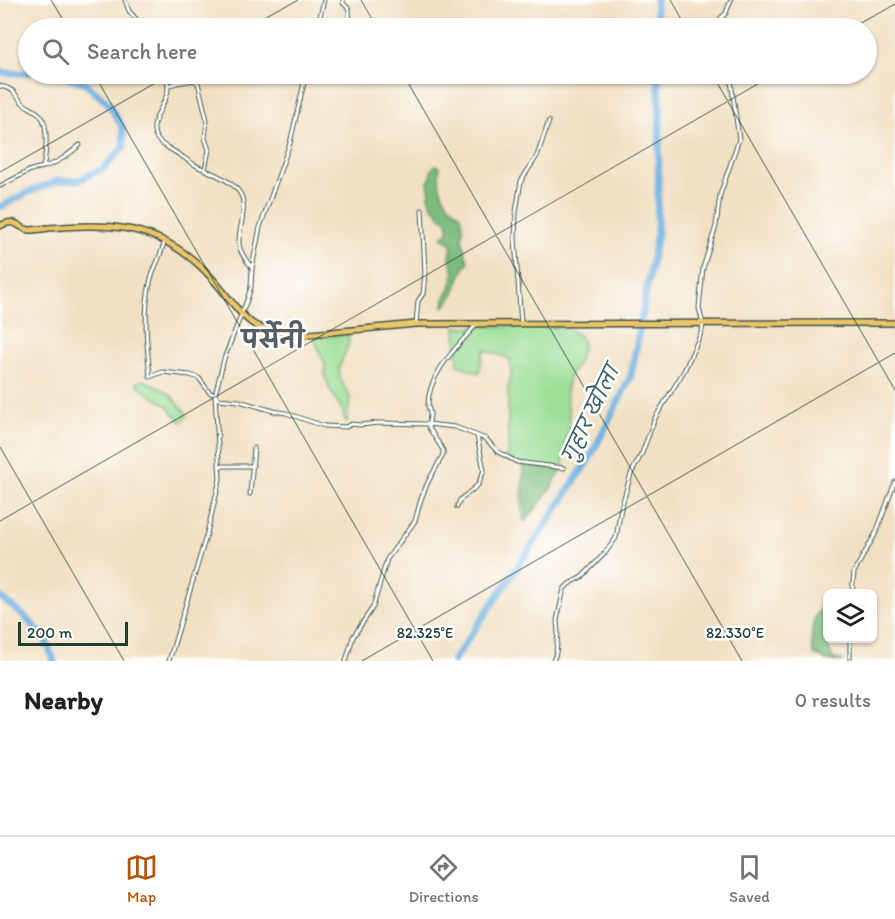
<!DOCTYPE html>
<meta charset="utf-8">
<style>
:root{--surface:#fff;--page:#f6f6f6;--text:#202124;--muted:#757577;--line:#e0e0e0;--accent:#b45309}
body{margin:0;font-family:Itim,"Playpen Sans Deva",sans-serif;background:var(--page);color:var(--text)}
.controls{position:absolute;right:18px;bottom:18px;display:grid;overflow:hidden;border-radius:9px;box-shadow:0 2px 4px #0004}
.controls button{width:54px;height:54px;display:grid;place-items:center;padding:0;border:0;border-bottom:2px solid var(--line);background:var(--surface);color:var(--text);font:30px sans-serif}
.scale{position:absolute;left:18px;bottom:15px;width:110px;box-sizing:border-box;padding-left:6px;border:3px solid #1f3d34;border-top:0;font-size:16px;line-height:21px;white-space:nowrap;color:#1f3d34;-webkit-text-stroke:4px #fff;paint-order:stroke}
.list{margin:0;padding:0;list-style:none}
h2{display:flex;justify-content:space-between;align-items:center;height:78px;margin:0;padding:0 24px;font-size:26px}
h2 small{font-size:20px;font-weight:400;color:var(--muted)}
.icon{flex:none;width:33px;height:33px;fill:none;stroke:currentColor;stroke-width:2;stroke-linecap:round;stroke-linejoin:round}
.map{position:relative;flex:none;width:895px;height:661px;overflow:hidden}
.search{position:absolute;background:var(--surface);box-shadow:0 2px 4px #0004;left:18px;right:18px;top:18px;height:66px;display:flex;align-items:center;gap:15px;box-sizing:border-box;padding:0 21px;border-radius:33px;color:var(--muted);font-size:22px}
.sheet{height:174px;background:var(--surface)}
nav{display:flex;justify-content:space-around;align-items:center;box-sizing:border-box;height:84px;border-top:2px solid var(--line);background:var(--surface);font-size:16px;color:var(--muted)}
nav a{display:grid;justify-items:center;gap:3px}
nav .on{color:var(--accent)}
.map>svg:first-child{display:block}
.green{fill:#9bde95;stroke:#5d8e64;stroke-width:1.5}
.forest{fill:#7cbd7e;stroke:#4e7d59;stroke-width:1.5}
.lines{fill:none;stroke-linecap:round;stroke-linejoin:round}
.river{stroke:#68adde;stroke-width:7}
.minor-casing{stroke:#3f5549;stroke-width:5}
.primary-casing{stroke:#3f5549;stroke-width:8}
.minor{stroke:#fff;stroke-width:3}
.primary{stroke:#edc569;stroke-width:5}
.ticks{fill:none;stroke:#1f3d34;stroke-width:1.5;stroke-opacity:0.45}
.labels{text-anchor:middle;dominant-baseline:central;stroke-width:5;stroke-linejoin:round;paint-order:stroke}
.water-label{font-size:20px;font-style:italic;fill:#355f67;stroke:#fff}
.district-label{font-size:24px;font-weight:bold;fill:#585f64;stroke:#fff}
.ticks-label{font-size:15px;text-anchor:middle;fill:#1f3d34;stroke:#fff;stroke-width:5;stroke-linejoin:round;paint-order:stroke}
</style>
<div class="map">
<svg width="895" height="661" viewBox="0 0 895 661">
<rect width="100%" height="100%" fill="#fff"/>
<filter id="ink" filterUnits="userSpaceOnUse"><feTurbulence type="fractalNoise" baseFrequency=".0167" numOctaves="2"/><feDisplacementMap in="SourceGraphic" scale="12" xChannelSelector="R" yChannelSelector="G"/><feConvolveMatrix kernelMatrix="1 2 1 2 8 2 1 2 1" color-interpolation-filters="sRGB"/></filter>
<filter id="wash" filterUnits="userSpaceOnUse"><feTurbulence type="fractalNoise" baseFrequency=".008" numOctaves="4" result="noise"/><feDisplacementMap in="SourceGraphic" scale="24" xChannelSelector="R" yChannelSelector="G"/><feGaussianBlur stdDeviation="1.35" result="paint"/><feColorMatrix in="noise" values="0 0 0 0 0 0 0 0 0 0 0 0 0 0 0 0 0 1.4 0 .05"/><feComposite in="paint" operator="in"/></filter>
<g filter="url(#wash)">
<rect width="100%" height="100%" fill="#f2e0c2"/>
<g class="green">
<path d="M480,326L566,327L581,337L583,343L581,353L578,363L570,374L566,390L570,422L562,470L521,465L506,459L508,444V389L511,373L510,359L484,350L479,373L458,365L456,327Z"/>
<path d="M348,334L349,343L339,368L340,379L350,397L347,422L344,419L343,412L340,406L331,392L325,376V364L314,338Z"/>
<path d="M144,380L164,390L171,395L186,413L187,416L181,422L168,406L149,394L136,383Z"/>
</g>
<g class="forest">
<path d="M436,165L440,167C436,187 444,204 461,215L463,227L462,238L468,263C456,276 458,296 444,307L445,297L450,288L454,274L450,257L452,247L450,243L442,238L444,235H447C450,225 448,221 440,216C439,212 437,212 434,208C432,206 430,200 428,197L430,193L428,182L432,176C430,172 432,167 436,165Z"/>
<path d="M521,465L562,470L551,488L526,521H524C521,510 522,497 523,485C523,476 525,472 521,465Z"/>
<path d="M827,602L826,641L833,659L845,661H825L820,656L815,655C810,646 811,622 817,613C820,609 824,605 827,602Z"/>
</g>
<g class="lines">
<g class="river">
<path d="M656,28V0"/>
<path d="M0,71L6,73H28"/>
<path d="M0,207L29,192L57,181L79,180L104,168L124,147L122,126L107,102L83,82L48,74"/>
<path d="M0,597L23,615L45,638L54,661"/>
<path d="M453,661L530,549L591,456L631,376L657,233L660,112L658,74"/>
</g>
</g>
</g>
<g filter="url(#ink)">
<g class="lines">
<defs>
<g id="minor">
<path d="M125,0L129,11L144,28"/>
<path d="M343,0V3L349,9L350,28"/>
<path d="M258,28H264"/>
<path d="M317,28L324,0"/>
<path d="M721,28L719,20L726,13L731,0"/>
<path d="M163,74C165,77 168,82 168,86C170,101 149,118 155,135C158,144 168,147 175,152C182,156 188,161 195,165C208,172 224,176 235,187C252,203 238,224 239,244C239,252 247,261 252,268"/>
<path d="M0,86C14,89 13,92 22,102C27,108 36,109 41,116C49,125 46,155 43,167L31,170L0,186"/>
<path d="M168,86L176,83L194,80L198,83L207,120L205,138L209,150L205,169"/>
<path d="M43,167C57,164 69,154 80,145"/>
<path d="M164,243C161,256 153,269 150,283C143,314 147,345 150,377L162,372L190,375L199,378L209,392L215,395L218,399L239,401L274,411L286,413L324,426L346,427L352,424L360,425L379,423L428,424L455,427L486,439L498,452L517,462L564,468"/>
<path d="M416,324L418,301L423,294L425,273L422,210"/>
<path d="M521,324L515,239L516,212L521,181L537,156L549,121"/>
<path d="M219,466H253"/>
<path d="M250,494L254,448"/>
<path d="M457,507L460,500L478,485L484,470L477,436"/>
<path d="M852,594L854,572L876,533L895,482"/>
<path d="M850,638V661"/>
<path d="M169,661L207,533L220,479L215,395L224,359L247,300L251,287L252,268L260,227L290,143L306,74"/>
<path d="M346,661L353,637L373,607L387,559L415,521L421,499L428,482L443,455V450L429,428C428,423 430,419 430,414C430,411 428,408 428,405C428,374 457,347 476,325"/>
<path d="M553,661L556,653L558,633L557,620L564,589L569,584L582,577L605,553L616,538L621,508L631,474L642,453L655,418L684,371L702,331L703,324L699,308L703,268L716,226L720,195L739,139L730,74"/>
</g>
<path id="primary" d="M0,226C16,217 18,228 29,230C35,230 42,229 48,228C102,224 147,222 192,259C205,269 219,286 229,299C237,308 244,319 255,325C266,331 277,334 289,336L416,324L895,323"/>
</defs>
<use href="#minor" class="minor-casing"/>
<use href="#primary" class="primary-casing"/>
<use href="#minor" class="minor"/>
<use href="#primary" class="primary"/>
</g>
</g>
<path class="ticks" d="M51,0L68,28M361,0L377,28M670,0L686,28M249,28L298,0M853,28L895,4M94,74L433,661M403,74L742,661M712,74L895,390M0,172L171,74M0,447L124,661M0,521L775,74M362,661L895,353"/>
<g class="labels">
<g class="water-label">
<text transform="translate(590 414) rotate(-64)">गुहार खोला</text>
</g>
<g class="district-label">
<text x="273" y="339">पर्सेनी</text>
</g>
</g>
<g class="ticks-label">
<text x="425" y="638">82.325°E</text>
<text x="735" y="638">82.330°E</text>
</g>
</svg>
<div class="controls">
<button><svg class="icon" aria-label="layers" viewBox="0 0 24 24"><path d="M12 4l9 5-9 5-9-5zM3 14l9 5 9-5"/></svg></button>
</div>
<div class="scale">200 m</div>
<div class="search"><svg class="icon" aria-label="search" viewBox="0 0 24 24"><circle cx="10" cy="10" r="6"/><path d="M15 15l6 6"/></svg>Search here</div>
</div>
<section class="sheet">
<h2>Nearby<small>0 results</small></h2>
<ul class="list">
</ul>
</section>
<nav>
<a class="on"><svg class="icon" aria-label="map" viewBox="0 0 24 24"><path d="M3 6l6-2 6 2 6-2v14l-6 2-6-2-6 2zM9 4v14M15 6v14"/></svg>Map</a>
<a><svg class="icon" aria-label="directions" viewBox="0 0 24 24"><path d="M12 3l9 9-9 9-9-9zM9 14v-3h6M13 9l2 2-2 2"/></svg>Directions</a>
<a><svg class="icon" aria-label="saved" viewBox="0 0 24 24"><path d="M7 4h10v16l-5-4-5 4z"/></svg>Saved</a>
</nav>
